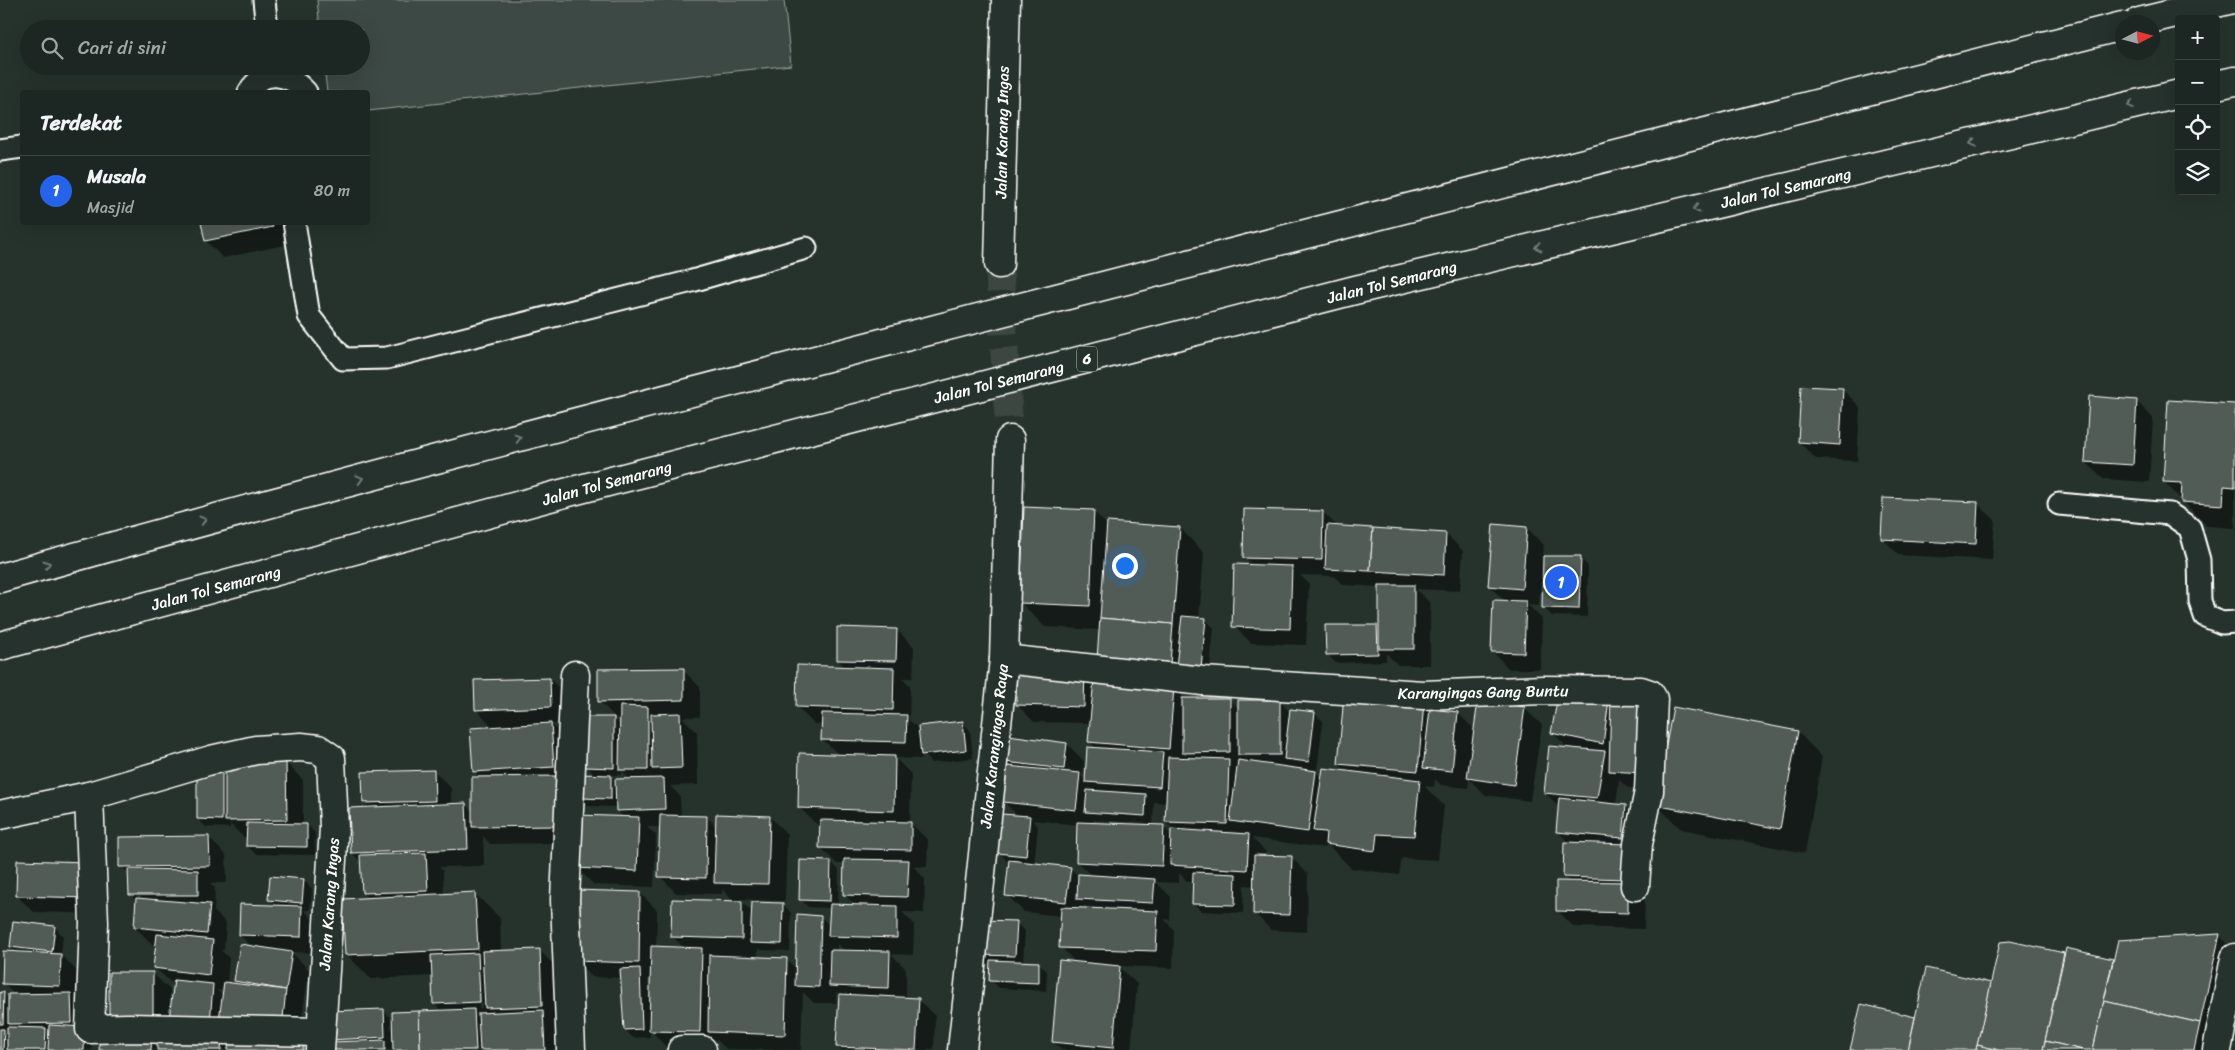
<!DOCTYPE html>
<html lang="id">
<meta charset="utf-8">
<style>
:root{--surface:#1c2622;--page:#29322f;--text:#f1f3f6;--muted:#a0a5a5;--line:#3a4340;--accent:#2563eb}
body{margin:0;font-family:Sriracha,sans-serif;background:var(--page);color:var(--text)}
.controls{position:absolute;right:15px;top:15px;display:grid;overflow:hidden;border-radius:5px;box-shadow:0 5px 20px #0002}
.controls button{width:45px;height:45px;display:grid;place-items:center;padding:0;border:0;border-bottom:1px solid var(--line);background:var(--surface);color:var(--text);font:25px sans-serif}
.compass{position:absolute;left:2115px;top:15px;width:45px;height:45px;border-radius:50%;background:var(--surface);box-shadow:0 5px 20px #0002;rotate:84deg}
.you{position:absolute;left:1124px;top:565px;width:18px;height:18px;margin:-12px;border:4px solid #fff;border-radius:50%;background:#1a73e8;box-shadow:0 0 0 8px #1a73e833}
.badge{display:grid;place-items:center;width:32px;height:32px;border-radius:50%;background:var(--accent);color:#fff;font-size:16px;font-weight:700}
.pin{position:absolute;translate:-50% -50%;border:2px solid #fff;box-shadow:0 1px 5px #0006}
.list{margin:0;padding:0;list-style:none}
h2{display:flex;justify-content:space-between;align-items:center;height:65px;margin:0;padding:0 20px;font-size:21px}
h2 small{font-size:16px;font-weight:400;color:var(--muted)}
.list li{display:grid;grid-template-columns:32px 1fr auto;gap:15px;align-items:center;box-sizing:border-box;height:70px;padding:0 20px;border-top:1px solid var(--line)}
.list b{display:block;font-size:19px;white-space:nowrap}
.list p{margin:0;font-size:16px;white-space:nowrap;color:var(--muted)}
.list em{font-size:16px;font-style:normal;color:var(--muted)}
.icon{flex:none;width:28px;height:28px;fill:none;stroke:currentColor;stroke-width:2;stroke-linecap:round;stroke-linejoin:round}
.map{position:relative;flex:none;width:2235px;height:1050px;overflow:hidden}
.search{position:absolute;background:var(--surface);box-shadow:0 5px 20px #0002;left:20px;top:20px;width:350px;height:55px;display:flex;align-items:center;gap:12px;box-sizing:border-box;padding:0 18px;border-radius:28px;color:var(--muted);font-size:19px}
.panel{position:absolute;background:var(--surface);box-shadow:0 5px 20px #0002;left:20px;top:90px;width:350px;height:135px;border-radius:5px}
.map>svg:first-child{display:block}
.green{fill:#3e4944;stroke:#9ea4a2}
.shadow{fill:#0007;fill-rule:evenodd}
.building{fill:#515c57;stroke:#fff}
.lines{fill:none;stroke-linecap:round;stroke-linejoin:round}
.minor-tunnel{stroke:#3c4742;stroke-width:28;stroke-dasharray:28 14;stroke-linecap:butt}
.service-casing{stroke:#fff;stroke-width:25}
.minor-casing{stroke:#fff;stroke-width:31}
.motorway-casing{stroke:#fff;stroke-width:31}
.service{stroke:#26332d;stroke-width:21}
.minor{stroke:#26332d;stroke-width:28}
.motorway{stroke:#26332d;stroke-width:28}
.oneway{stroke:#727a76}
.labels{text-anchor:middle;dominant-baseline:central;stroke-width:4;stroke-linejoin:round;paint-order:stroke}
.shield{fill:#26332d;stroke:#bec2c0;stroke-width:1}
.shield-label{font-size:15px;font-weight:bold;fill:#fff}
.street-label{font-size:16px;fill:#fff;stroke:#26332d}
</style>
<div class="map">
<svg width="2235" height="1050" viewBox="0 0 2235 1050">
<rect width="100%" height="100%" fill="#26332d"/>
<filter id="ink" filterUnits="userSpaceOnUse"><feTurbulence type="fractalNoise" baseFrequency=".02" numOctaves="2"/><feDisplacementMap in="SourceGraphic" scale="10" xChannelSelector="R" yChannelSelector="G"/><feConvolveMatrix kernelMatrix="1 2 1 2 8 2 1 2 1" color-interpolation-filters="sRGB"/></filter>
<g filter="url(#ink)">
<path class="green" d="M317,0H784L791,65L368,111V92H327L324,66H361V29H320Z"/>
<g class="shadow">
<path d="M202,222H285L289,244L223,258L206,241Z"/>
<path d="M1843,390L1860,407L1857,461L1816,459L1799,442Z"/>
<path d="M2136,401L2153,418L2149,482L2103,479L2086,462Z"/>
<path d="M2235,405V528L2207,526L2164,482Z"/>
<path d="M1978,504L1995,520L1992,560L1899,555L1882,538Z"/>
<path d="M1093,511L1108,526L1180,528L1204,553L1199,619L1206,620L1214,628L1209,676L1187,674L1100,630L1045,627L1021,603Z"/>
<path d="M1323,512L1338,527L1446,534L1463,551L1460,591L1416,589L1430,603V665H1398L1386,653V661L1336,663L1327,654L1377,626L1381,630V587L1343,585L1334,576L1300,575L1309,584L1306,645L1251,643L1234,626L1253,566L1245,558Z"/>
<path d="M1527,528L1544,545L1543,557L1580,558L1588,566L1587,617L1552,616L1544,608V562H1542L1539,606L1528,605L1542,619L1540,669H1509L1493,652L1505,601L1489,586Z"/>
<path d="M897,630L914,647L913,678H902L910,686L909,720L920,730L962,722L970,730L973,758L931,763L923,754L922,759L895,758L911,774L910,823L928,840L927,867L913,866L925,879L924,913L902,912L914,924L913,955L891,954L906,969V998L918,999L935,1016L934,1050H841L837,1046L840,996L836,992V1003H814L803,992L801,1050L726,1049L716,1039V1049L667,1048L650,1030V1037L633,1038L625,1030L622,978L592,977L575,960L640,893L657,910L656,948H684L673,937L735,902L722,889V894L676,893L660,876L661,827H647L656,835L654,887L594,885L577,868L624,818L617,810V807L589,806L581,798L595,775L586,766L587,718H616L599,701L683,670L700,687V717H682L697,732L698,785L670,786L680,796L681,817H707L717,828L770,817L787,834L785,901L739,899L753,913L783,904L791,913L790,951L760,950L758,948V956L746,955V958L786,959L797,970L821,917L830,926L831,908L808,907L800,899L831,862L839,870L838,906H856L844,894L845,864H837L820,847L821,824H816L799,807L839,755L822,739L823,724H814L797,707L846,668L838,660ZM614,718H621V725ZM622,771L630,780H615L610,775H622ZM837,944L845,951H837ZM648,979H651V1003H649Z"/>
<path d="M1018,668L1174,688L1185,699H1229L1239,709L1279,701L1291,713H1314L1323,721L1317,770L1300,768V770L1316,772L1323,779L1348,773L1339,764L1423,703L1430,710L1458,713L1475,730L1525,709L1542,725L1530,801L1485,795L1469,779L1468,788L1441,785L1435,779L1434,787L1424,786L1444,806L1438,860L1402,858L1399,875L1351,868L1326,843L1325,848L1252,838L1266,852L1265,856L1291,857L1308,874L1307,932L1271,930L1254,913L1255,886L1244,885L1243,913L1201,911L1193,903L1194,882H1188L1179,873V883L1156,882L1171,897L1170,920L1164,919L1174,930L1173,968L1118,966L1137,984L1131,1050H1062L1053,1042L1076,963L1061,947L1062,916L1024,912L1007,895L1010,861H1007L999,852L1019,817L1004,802L1012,767L1006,762L1067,744L1084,761L1082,777L1086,781L1097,749L1089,741L1091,723L1034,722L1017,705ZM1154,802L1167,803L1166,822L1175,831L1172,836L1163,826H1153ZM1032,820L1079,825L1077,862L1092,876H1078L1070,868L1034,864L1038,826ZM1093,820L1148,823V826L1093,824ZM1084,905L1090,910H1084Z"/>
<path d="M550,679L567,696V724H551L568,742L573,843L490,844L483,836L484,866L439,867L443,871L444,895L475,894L500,918L501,952L539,950L556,967L559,1022H554L559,1028L561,1050H333L331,1040L383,1010L393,1020L442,1011L434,1004L433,976L371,979L346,954L369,899L363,893L362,863L352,853L370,809L364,803L434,771L451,788V805H466L473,812L480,778L474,772L494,728L476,709ZM478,974H480L482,1008L479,1009Z"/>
<path d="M1608,701L1662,764L1798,732L1822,757L1805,853L1681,829L1656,805L1659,789L1628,788L1619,780L1616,805L1626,806L1643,823L1639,895L1645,900L1644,929L1574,927L1557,910L1570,882L1564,876L1570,843L1557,831L1560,807L1545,793L1569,749L1552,732Z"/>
<path d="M286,763L303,780V825H307L315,833V855L256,854L247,846L248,837H243L230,824V828L206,827L198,819L222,770L226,775Z"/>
<path d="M209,838L226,855L227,883H210L215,888L214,911L226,923L224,950H221L229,958L227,984L240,985L235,981L252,947L240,935L277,907L270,899L304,880L312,889L310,910H304L318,925L317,953L291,952L309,970L299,1039L314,1050H100L128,1032L110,1013L153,974L170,990L169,1011L171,1012L174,985L155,968L157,944H152L135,927L137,902L130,895V875L121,866ZM217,990L224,991L223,996Z"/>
<path d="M105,880L104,914L34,912L17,896Z"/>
<path d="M1016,923L1025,931L1023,962L1039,963L1047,971L1046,991L999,988L991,980V963H988L980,954Z"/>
<path d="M55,927L63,936L61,955L78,972L76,1000L88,1011L93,1037L92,1050H0V993H3L10,999L15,995L3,983L18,953L12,947Z"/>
<path d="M2219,935L2235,951L2214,1050H1852L1862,1006L1916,1018L1992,984L2010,943L2065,956L2067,950L2114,961Z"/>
</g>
<g class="building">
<path d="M201,222H272L273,227L205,241Z"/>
<path d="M1801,386L1843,388L1840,445L1798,442Z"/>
<path d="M2089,396L2137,400L2133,465L2085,462Z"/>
<path d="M2168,400L2235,404V487L2224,486L2223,505L2181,502L2182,483L2163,482Z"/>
<path d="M1883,498L1978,502L1976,544L1881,539Z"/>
<path d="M1024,507L1094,510L1090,606L1020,603Z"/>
<path d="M1244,509L1323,511L1322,560L1243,558Z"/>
<path d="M1107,522L1180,527L1173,624L1100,618Z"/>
<path d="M1493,524L1527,527L1522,589L1488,586Z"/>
<path d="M1327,525L1373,528L1370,571L1325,569Z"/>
<path d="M1373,528L1446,533L1444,575L1370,571Z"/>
<path d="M1543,556H1581L1579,609L1542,608Z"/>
<path d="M1234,564L1292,566L1290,629L1232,627Z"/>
<rect x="1379" y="585" width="35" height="64"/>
<path d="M1493,600L1526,601L1524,653L1491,652Z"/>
<path d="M1182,616L1206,618L1201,669L1176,666Z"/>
<path d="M1100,618L1173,624L1170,664L1097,659Z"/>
<path d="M1325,625H1377L1378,654L1326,655Z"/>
<path d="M837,627L897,629L896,661L837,660Z"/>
<path d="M797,665L894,668L893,710L796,707Z"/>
<path d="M1017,667L1085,669L1084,707L1016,705Z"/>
<path d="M684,668V700L598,702V669Z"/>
<path d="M550,678L551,707L475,710L474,680Z"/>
<path d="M1094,679L1174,687L1169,749L1088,742Z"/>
<path d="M1344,695L1424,702L1418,771L1338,764Z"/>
<path d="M1558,696L1609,700L1603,744L1551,733Z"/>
<path d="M1611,696L1647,697L1645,773L1609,771Z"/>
<path d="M1182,698H1230V752L1182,753Z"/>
<rect x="1238" y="700" width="42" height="55"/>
<path d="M1478,701L1525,707L1514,785L1467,778Z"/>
<path d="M620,706L648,707V770H619Z"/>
<path d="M1673,707L1798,731L1780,829L1655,805Z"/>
<path d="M1290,709L1315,712L1309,762L1284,759Z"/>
<path d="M1430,709L1458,712L1452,771L1423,768Z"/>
<path d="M680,713L682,768L652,769L651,714Z"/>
<path d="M822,713L907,715L906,742L821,740Z"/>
<path d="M586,717H614V768L585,767Z"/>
<path d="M963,721L966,750L921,755L918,726Z"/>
<path d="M551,723L554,767L473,772L470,728Z"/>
<path d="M1008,735L1067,743L1064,769L1005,762Z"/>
<path d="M1549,746L1605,751L1597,798L1544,793Z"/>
<path d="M1087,747L1163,752L1160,787L1085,782Z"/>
<path d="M799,753L895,756L894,811L798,808Z"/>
<path d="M1168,757L1229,759L1227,824L1165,822Z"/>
<path d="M1238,760L1316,771L1308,832L1230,821Z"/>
<path d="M286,762L287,820L225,821V763Z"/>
<path d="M1007,766L1080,773L1076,810L1003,802Z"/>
<path d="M1323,768L1420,780L1414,836L1377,834L1375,851L1325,844L1326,832L1313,831Z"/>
<path d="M197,769H222V820L197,819Z"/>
<path d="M434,770L435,801L363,803L362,772Z"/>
<path d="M580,774L611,775V799L580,798Z"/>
<path d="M556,776V826L472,827V777Z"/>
<path d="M664,778L665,809L616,811L615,779Z"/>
<path d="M1087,790L1146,794L1145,816L1085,812Z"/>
<path d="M1559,798L1626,805L1623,838L1556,832Z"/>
<path d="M466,803L468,849L351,853L349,808Z"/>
<path d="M716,814L770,816L768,884L714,883Z"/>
<path d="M1001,814L1030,816L1026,856L997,853Z"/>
<path d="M578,815L639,817L637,871L576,868Z"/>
<path d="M660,815L707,816L706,878L658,877Z"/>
<path d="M820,820L911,822V850L819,848Z"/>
<path d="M1077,822L1164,825L1162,866L1076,862Z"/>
<path d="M247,823L307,824V847L246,846Z"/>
<path d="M1171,829L1249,834L1247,870L1170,865Z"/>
<path d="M209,836L210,866L119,867V837Z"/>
<path d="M1564,842L1629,844L1627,879L1563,877Z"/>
<path d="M426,853L428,891L362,893L360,855Z"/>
<path d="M1254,855L1292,856L1290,915L1253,914Z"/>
<path d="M844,859L909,860L907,897L843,895Z"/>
<path d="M17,860L88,862V898L16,896Z"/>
<path d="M800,860L831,861L830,901L799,900Z"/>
<path d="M1009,860L1071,867L1066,902L1005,896Z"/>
<path d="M128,869L198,870V895H129Z"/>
<path d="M1193,872L1236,874L1235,905L1192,904Z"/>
<path d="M1078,874L1155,879L1153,903L1077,899Z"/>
<path d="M270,876L304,879L302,903L268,900Z"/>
<path d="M1556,881L1628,882V913L1556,911Z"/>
<path d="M575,890L640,892L639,963L573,961Z"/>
<path d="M475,892L478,949L345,955L342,899Z"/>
<path d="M136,898L210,904L207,934L134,927Z"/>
<path d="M672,899L742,901V939L671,937Z"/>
<path d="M752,902L783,903L782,944L750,943Z"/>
<path d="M240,904L302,906L301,937L239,935Z"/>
<path d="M830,904L897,906V938L828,936Z"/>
<path d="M1061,907L1158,911L1156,951L1059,948Z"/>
<path d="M797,914L821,916L819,987L795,986Z"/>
<path d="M980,920L1017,921L1015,956L979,955Z"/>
<path d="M13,921L55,926L52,952L10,947Z"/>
<path d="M157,934L213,940L209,975L153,968Z"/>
<path d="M2220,934L2200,1023L2104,1001L2118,940Z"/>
<path d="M2010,941L2064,953L2043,1050H1998L1977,1045L2000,942Z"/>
<path d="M240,944L292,952L286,990L234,981Z"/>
<path d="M651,946L702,948L700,1032L649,1031Z"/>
<path d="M2066,948L2113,959L2093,1050H2083L2045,1041Z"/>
<path d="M540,949L542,1006L485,1008L482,951Z"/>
<path d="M830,950L890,951L889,988L829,986Z"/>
<path d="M3,951L61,954L60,986L2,984Z"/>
<path d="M478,953L480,1002L433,1004L431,955Z"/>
<path d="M709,955L787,958L785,1035L708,1032Z"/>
<path d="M990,960L1039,962V983L989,981Z"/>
<path d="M1059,960L1120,966L1113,1048L1052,1042Z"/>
<path d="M640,968L642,1029L624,1030L620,969Z"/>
<path d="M1926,968L1991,983L1976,1050H1908Z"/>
<path d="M109,972H153V1015L109,1014Z"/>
<path d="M174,980L213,984L210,1023L169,1019Z"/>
<path d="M224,982L286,990L282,1027L219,1020Z"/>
<path d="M0,992H4L3,1024H0Z"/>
<path d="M71,993L72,1023L8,1024V994Z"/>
<path d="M839,994L919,998L916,1050L836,1047Z"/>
<path d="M2104,1001L2200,1023L2194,1050H2093Z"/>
<path d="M1861,1004L1915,1017L1908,1050H1850Z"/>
<path d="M384,1009L385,1037L330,1040L328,1011Z"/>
<path d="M474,1009L476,1050H420L419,1011Z"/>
<path d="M543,1010L545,1050H480L478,1013Z"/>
<path d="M419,1011L420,1050H393L392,1012Z"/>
<path d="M49,1025L85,1027L84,1050H48Z"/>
<path d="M7,1027L46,1028L45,1050H7Z"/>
<path d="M0,1029H4L3,1050H0Z"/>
<path d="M101,1029L152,1032L151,1050H99Z"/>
<path d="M229,1032L304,1039L303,1050H228Z"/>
<path d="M157,1033L222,1036L221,1050H157Z"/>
<path d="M385,1040V1050H331V1042Z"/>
<path d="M2045,1041L2083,1050H2043Z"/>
<path d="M1977,1045L1986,1047L1998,1050H1976Z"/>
</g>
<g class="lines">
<path class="minor-tunnel" d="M999,264L1010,440"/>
<defs>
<g id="service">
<path d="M264,0L267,29"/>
<path d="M249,92C263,67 290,74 306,92"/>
<path d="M0,150L22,147"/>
<path d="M294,222L309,316L343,359L387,358L692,281L806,248"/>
<path d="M2059,504L2170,514L2190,528L2199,560L2200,601L2205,616L2222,623L2235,622"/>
</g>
<g id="minor">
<path d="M999,264L1006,0"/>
<path d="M1004,659L1203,681L1423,695L1543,690L1641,691L1650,694L1653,699L1649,791L1638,844L1635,886"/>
<path d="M89,796L94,923L90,1029L128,1028L321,1032"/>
<path d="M0,815L89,796L211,760L256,750L301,747L318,749L331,758L334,828L320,1050"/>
<path d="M571,1050L565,900L575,675"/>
<path d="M682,1050H702"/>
<path d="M962,1050L1004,659L1010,440"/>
<path d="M2217,1050L2235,958"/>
</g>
<g id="motorway">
<path d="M2139,22L2229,0"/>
<path d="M2216,85L2235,81"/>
<path d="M0,578C343,481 688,393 1033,304C1396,211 1759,117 2122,26"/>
<path d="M0,646L561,494L1355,290L2179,94"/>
</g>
</defs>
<use href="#service" class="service-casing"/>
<use href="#minor" class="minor-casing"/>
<use href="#motorway" class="motorway-casing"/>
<use href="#service" class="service"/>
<use href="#minor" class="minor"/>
<use href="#motorway" class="motorway"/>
</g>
<defs><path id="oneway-chevron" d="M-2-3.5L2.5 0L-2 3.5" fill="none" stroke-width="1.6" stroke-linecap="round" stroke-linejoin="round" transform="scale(1.25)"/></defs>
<g class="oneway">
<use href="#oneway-chevron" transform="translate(2131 105) rotate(167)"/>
<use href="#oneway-chevron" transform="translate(1973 143) rotate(167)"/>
<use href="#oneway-chevron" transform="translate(1696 209) rotate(167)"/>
<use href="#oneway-chevron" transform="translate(1538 247) rotate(167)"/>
<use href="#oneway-chevron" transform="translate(518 438) rotate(-15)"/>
<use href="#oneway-chevron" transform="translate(360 479) rotate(-15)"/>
<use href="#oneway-chevron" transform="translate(203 520) rotate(-16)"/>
<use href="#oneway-chevron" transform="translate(47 564) rotate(-16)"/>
</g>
</g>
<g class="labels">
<rect class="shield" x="1077" y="346.5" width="20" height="25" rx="4"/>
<g class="shield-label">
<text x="1087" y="359">6</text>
</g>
<g class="street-label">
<text transform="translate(1002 132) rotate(-89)">Jalan Karang Ingas</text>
<text transform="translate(1786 188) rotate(-13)">Jalan Tol Semarang</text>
<text transform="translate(1392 282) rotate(-14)">Jalan Tol Semarang</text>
<text transform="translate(999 382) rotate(-14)">Jalan Tol Semarang</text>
<text transform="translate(607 483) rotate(-15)">Jalan Tol Semarang</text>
<text transform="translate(216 588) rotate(-15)">Jalan Tol Semarang</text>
<text transform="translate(1483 692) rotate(-1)">Karangingas Gang Buntu</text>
<text transform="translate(994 746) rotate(-84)">Jalan Karangingas Raya</text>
<text transform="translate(329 904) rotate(-86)">Jalan Karang Ingas</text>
</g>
</g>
</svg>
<div class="controls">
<button>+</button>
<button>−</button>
<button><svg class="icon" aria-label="locate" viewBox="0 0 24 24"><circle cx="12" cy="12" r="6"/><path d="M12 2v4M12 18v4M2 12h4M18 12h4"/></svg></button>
<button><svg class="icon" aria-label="layers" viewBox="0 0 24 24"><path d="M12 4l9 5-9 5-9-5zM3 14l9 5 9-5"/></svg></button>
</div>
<svg class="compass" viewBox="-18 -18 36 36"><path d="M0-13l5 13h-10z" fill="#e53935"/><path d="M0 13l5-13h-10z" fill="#a0a5a5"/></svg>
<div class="you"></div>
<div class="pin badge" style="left:1561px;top:582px">1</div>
<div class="search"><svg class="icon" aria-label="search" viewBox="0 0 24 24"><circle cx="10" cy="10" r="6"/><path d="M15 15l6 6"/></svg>Cari di sini</div>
<section class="panel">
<h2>Terdekat<small></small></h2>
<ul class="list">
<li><span class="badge">1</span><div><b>Musala</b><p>Masjid</p></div><em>80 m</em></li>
</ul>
</section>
</div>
